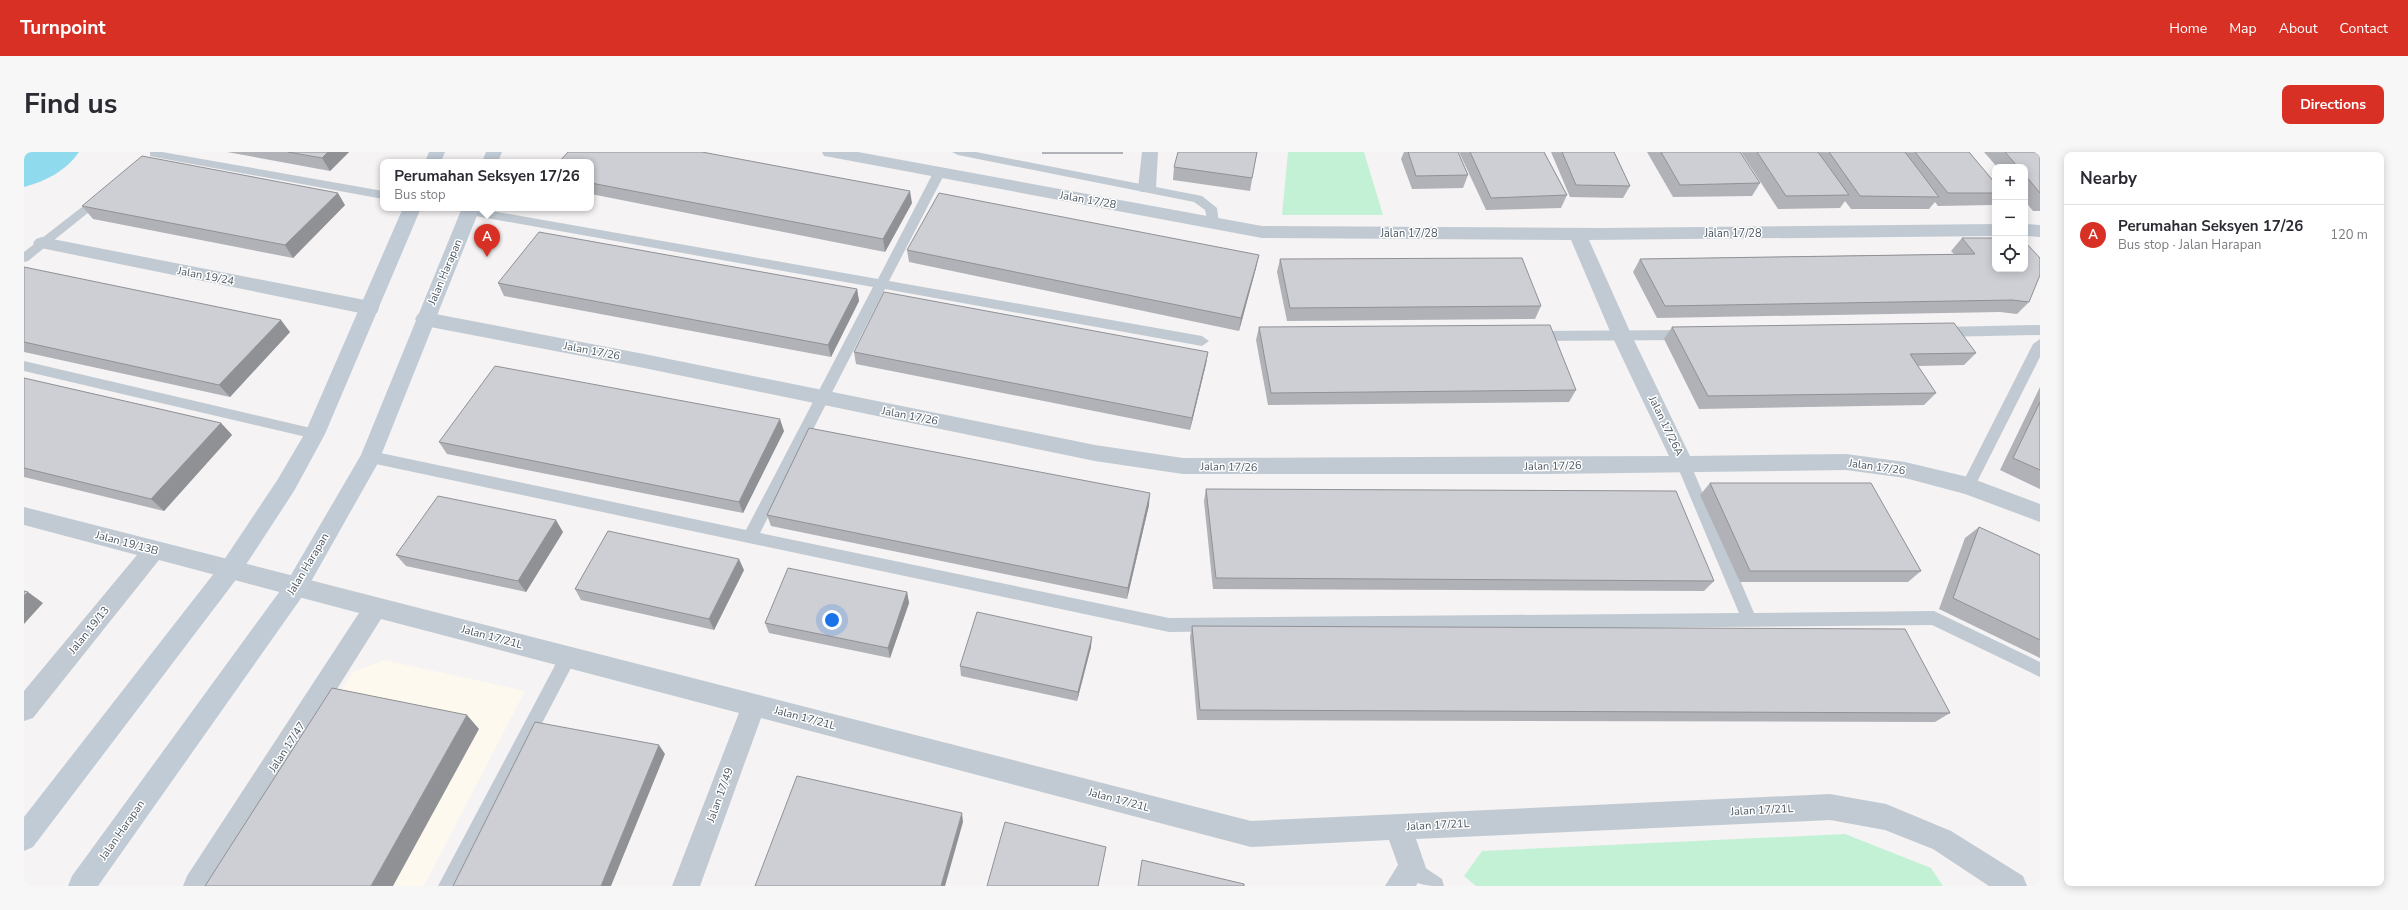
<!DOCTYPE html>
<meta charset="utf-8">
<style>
:root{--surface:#fff;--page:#f7f7f7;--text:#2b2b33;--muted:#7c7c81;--line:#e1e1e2;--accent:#d93025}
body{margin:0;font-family:"Nunito Sans",sans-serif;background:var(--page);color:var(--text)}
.controls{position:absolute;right:12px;top:12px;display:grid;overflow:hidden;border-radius:8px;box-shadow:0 2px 10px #0003}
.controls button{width:36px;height:36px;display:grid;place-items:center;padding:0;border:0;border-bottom:1px solid var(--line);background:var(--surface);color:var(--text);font:20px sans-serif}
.you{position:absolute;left:808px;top:468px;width:14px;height:14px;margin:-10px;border:3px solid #fff;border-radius:50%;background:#1a73e8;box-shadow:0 0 0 6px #1a73e833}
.badge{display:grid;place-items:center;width:26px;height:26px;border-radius:50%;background:var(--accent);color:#fff;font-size:13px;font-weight:700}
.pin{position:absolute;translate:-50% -33px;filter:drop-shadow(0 1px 2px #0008)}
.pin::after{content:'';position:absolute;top:21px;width:14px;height:12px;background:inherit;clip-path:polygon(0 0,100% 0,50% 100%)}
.popup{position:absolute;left:356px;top:7px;width:214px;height:52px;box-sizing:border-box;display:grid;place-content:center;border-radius:8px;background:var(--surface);filter:drop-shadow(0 1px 3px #0005);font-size:13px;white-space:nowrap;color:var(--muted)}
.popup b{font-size:15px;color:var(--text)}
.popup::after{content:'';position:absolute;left:50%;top:100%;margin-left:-8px;border:8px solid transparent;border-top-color:var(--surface)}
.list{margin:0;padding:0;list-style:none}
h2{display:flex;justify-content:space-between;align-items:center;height:52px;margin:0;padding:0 16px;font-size:17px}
h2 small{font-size:13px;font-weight:400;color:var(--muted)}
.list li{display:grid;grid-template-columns:26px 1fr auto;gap:12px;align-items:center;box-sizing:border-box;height:60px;padding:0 16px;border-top:1px solid var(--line)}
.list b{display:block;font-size:15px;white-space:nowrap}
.list p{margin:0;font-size:13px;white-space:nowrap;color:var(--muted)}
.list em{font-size:13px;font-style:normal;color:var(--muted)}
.icon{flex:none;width:22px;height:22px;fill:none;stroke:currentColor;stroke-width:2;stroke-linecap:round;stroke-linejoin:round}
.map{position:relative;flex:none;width:2016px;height:734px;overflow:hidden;border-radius:8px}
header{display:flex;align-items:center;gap:24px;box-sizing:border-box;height:56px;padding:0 20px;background:var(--accent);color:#fff}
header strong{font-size:19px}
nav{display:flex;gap:22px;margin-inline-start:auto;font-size:14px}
.intro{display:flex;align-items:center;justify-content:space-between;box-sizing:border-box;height:96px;padding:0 24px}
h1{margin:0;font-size:28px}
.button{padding:10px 18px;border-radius:8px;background:var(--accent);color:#fff;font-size:14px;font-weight:700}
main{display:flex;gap:24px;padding:0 24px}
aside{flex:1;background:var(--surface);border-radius:8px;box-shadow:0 2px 10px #0003}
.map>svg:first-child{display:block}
.commercial{fill:#fdf9ef}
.green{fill:#c3f1d5}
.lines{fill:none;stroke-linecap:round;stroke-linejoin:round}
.river{fill:#90daee;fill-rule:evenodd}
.lane{fill:#c1cad2;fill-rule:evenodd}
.street{fill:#c1cad2;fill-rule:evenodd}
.secondary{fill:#c1cbd6;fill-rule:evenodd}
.wall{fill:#b0b2b7}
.shaded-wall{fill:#909195}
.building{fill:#cdcfd5;stroke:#909195}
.labels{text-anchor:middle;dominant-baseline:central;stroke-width:3;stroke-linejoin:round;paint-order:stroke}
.street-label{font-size:11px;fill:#4a5661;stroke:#fff}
</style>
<header>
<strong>Turnpoint</strong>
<nav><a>Home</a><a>Map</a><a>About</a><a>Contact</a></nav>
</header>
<div class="intro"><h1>Find us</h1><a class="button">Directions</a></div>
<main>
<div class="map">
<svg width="2016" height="734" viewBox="0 0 2016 734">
<rect width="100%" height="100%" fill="#f5f3f3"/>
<path class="commercial" d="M360,508L501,539L400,734H194L329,520Z"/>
<g class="green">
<path d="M1264,0H1340L1359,63H1258Z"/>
<path d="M1821,682L1907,716L1919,734H1452L1440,724L1458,699Z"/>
</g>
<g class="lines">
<path class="river" d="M0,0H55C42,19 22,29 0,35Z"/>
<g class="lane">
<path d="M126,0H138L359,39V47L130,5L126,4Z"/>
<path d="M928,0H952L1178,44L1193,56L1195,71L1189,75L1185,74L1181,58L1170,50L934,3Z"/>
<path d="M915,17L921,21L865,129L1178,184L1185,189L1178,194L861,137L736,381L1145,466L1715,461L1652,311L1654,307H1664L1666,311L1730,461L1910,459L2016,510V525L1908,473L1145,480L347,311L342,309L340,305L342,301L347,299L722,378L849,135L446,63L440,59L442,56H451L854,127L909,21Z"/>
<path d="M76,41L80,42L82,45L80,48L4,109L0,110V100Z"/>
<path d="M2016,173V183L1917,185L1910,180L1917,175Z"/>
<path d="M1663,178L1670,183L1663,188L1511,189L1504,184L1511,179Z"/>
<path d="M2016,187V205L1951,334L1949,338L1944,340L1939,338L1937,334L2009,192Z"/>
<path d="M0,209L291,277L296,278L298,282L296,286L291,287L0,219Z"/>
<path d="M544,498L550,500L552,505L550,510L433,734H414L538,500Z"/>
<path d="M1388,707L1418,727L1420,734C1403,734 1387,734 1379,716L1381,709Z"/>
</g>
<g class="street">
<path d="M798,0H834L1238,74L1576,76L1971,72V84L1565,88L1608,184L1666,304L1822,302L1881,310L1944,325L2016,352V370L1941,342L1881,326L1822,318L1524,322H1159L1071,309L620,216L401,174L394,172L391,167L394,162L401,160L620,202L1071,293L1159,306L1645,304L1588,184L1547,88L1238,86L806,5L800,4Z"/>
<path d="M1118,0H1134L1132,36L1129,40H1117L1114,36Z"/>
<path d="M2001,72L2016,73V85L2001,84Z"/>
<path d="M18,85L346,149L353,151L355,156L353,161L346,163L12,95L9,91L12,87Z"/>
<path d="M0,355L1227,669L1806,642L1862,652L1927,679L1999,724L2003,734H1965L1909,697L1861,678L1806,668L1392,687L1402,716L1392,734H1361L1374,713L1365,688L1227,695L737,566L676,734H648L715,561L357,467L189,734H159L163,724L335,461L135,408L9,566L0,569V539L113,403L0,373Z"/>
</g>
<g class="secondary">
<path d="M405,0H421L417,10H401Z"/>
<path d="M462,0H478L474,10H458Z"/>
<path d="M379,56H397L301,282L270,339L214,425L9,695L0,699V665L198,411L254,327L281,281Z"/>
<path d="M438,56H456L354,311L280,442L74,734H44L48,724L264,428L337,303Z"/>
</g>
</g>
<g class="wall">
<path d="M203,0H325L306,19Z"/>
<rect x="1018" y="0" width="81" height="2"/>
<path d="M1233,0L1226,39L1149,28L1150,15Z"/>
<path d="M1380,0H1434L1444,23L1439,36L1388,37L1377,7Z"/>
<path d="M1435,0H1520L1543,43L1537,56L1462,58Z"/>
<path d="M1527,0H1590L1606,34L1599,46L1546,45Z"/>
<path d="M1623,0H1716L1736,31L1728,44L1649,45Z"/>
<path d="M1717,0H1945L1971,31V50L1968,53L1914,54L1911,50L1905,57H1827L1821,49L1816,56L1754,57Z"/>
<path d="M1960,0H2016V59H2009L2001,49V15H1973Z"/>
<path d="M567,10L888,51L861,100L567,42Z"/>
<path d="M321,53L269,106L69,67L58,54Z"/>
<path d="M1938,86L2005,150L1993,162L1976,160L1633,166L1609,120L1616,107L1930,102L1927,99Z"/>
<path d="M883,98L1235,103L1232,116L1215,179L885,110Z"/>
<path d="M1256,107L1517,154L1511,167L1263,169L1253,120Z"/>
<path d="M0,115L266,180L206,245L0,200Z"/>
<path d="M474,131L833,137L835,149L807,205L480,144Z"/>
<path d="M1235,175L1552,238L1545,250L1244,253L1232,188Z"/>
<path d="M1648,175L1952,201L1940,213L1894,214L1912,241L1900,253L1675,257L1640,187Z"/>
<path d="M830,200H1184L1182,212L1166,278L832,212Z"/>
<path d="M0,226L197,271L208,283L140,359L0,325Z"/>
<path d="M2016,235V337L1976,318Z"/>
<path d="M760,279L719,361L423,302L415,290Z"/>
<path d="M1686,331L1897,419L1884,430H1716L1676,343Z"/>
<path d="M1182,337L1690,429L1680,439L1189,437L1180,349Z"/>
<path d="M1125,353L1103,447L747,374L743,363Z"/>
<path d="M1955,375L2016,403V506L1915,457L1941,386Z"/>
<path d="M539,380L502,440L382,414L372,403Z"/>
<path d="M720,418L690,478L557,448L551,437Z"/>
<path d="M883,440L885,451L866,506L745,481L741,471Z"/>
<path d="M1168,474L1926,561L1911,570L1173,568L1166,485Z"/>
<path d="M1067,495L1053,549L937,524L936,514Z"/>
</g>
<g class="shaded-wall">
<path d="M304,0H325L306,19L298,6Z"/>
<path d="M886,39L888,51L861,100L859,87Z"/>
<path d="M314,41L321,53L269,106L261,93Z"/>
<path d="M1235,103L1232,116L1215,179L1217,166Z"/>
<path d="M833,137L835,149L807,205L804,193Z"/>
<path d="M257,168L266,180L206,245L195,233Z"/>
<path d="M1184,200L1182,212L1166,278L1168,266Z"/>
<path d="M756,267L760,279L719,361L715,350Z"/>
<path d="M197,271L208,283L140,359L127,347Z"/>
<path d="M1126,341L1125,353L1103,447L1104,436Z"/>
<path d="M532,368L539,380L502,440L494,429Z"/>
<path d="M715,407L720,418L690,478L685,467Z"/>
<path d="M4,440L19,451L0,472V444Z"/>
<path d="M883,440L885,451L866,506L864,496Z"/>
<path d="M1068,485L1067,495L1053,549L1054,540Z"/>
<path d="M443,563L455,577L369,734H347Z"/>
<path d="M635,593L641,602L587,734H577Z"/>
<path d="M938,661L939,670L921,734H917Z"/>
</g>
<g class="building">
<path d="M264,0H304L298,6Z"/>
<path d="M544,0H678L886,39L859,87L567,31V10H535Z"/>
<path d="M1154,0H1233L1228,26L1150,15Z"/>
<path d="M1384,0H1434L1444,23L1392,24Z"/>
<path d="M1446,0H1520L1543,43L1467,46Z"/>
<path d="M1538,0H1590L1606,34L1552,33Z"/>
<path d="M1637,0H1716L1736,31L1656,33Z"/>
<path d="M1733,0H1794L1825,43L1762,44Z"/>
<path d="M1805,0H1881L1915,45L1836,44Z"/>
<path d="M1891,0H1945L1971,31V41H1924Z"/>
<path d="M1981,0H2016V41L2001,23V15H1994Z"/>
<path d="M118,4L314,41L261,93L58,54Z"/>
<path d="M915,41L1235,103L1217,166L883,98Z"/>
<path d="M515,80L833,137L804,193L474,131Z"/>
<path d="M1938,86H1971V117H2001V90L2016,106V123L2005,150L1988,148L1641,154L1616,107L1951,102Z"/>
<path d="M1498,106L1517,154L1266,156L1256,107Z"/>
<path d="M0,115L257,168L195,233L0,190Z"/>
<path d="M860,140L1184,200L1168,266L830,200Z"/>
<path d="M1930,171L1952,201L1886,202L1912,241L1684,244L1648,175Z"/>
<path d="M1526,173L1552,238L1247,241L1235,175Z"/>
<path d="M471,214L756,267L715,350L415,290Z"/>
<path d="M0,226L197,271L127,347L0,316Z"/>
<path d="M2016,250V318L1989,306Z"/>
<path d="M785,276L1126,341L1104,436L743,363Z"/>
<path d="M1686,331H1847L1897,419H1726Z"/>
<path d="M1182,337L1652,339L1690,429L1192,426Z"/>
<path d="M414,344L532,368L494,429L372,403Z"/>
<path d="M1955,375L2016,403V488L1929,446Z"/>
<path d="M584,379L715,407L685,467L551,437Z"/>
<path d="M764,416L883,440L864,496L741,471Z"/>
<path d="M0,439L4,440L0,444Z"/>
<path d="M953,460L1068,485L1054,540L936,514Z"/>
<path d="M1168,474L1881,477L1926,561L1176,558Z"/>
<path d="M308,536L443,563L347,734H181Z"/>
<path d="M511,570L635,593L577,734H429Z"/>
<path d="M773,624L938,661L917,734H731Z"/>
<path d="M981,670L1082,695L1074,734H963Z"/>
<path d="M1118,708L1220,732V734H1114Z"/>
</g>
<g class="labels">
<g class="street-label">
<text transform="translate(1064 48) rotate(10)">Jalan 17/28</text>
<text x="1385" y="81">Jalan 17/28</text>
<text x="1709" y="81">Jalan 17/28</text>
<text transform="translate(421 120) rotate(-67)">Jalan Harapan</text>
<text transform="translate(182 124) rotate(11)">Jalan 19/24</text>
<text transform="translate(568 199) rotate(11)">Jalan 17/26</text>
<text transform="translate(886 264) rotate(11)">Jalan 17/26</text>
<text transform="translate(1642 274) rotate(64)">Jalan 17/26A</text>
<text transform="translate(1529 314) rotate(-1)">Jalan 17/26</text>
<text transform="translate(1205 315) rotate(1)">Jalan 17/26</text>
<text transform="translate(1853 315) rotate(8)">Jalan 17/26</text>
<text transform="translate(103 391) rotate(15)">Jalan 19/13B</text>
<text transform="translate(284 412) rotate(-59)">Jalan Harapan</text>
<text transform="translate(65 478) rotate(-51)">Jalan 19/13</text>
<text transform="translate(468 485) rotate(15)">Jalan 17/21L</text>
<text transform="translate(781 566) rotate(15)">Jalan 17/21L</text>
<text transform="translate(263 595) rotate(-57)">Jalan 17/47</text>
<text transform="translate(696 643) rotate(-70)">Jalan 17/49</text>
<text transform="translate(1095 648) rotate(15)">Jalan 17/21L</text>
<text transform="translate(1738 658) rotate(-3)">Jalan 17/21L</text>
<text transform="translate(1414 673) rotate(-3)">Jalan 17/21L</text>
<text transform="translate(98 678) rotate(-55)">Jalan Harapan</text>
</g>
</g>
</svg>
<div class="controls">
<button>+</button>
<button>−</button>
<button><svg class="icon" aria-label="locate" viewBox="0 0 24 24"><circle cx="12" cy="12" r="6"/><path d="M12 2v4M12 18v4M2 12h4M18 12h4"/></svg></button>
</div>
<div class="you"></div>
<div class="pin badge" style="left:463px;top:105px">A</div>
<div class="popup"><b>Perumahan Seksyen 17/26</b>Bus stop</div>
</div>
<aside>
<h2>Nearby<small></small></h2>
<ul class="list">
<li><span class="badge">A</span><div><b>Perumahan Seksyen 17/26</b><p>Bus stop · Jalan Harapan</p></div><em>120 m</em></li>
</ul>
</aside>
</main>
